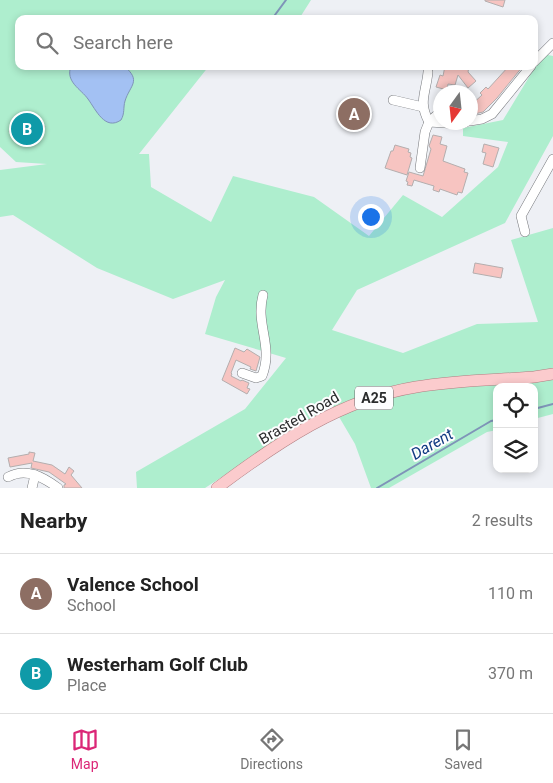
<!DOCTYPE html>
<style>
:root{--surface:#fff;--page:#f6f6f6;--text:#222;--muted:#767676;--line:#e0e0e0;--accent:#db2777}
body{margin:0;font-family:Roboto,sans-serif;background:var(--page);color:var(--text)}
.controls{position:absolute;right:15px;bottom:15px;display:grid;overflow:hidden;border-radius:10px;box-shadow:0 2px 8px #0003}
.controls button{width:45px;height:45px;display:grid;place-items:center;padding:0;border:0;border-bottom:1px solid var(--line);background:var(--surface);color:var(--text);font:25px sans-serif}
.compass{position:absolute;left:433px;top:85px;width:45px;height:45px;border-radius:50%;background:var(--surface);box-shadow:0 2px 8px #0003;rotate:195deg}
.you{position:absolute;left:370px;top:216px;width:18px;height:18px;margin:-12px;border:4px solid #fff;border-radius:50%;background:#1a73e8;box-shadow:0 0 0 8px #1a73e833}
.badge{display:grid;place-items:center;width:32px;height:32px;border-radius:50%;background:var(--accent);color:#fff;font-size:16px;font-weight:700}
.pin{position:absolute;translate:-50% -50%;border:2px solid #fff;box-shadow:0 1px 5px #0006}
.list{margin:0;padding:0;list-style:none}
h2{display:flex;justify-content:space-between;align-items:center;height:65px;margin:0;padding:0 20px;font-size:21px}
h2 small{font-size:16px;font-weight:400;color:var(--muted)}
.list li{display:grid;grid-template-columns:32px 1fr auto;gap:15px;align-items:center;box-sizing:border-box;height:80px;padding:0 20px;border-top:1px solid var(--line)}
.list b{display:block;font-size:19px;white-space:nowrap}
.list p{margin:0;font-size:16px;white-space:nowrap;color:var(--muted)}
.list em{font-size:16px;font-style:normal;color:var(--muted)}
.icon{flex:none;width:28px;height:28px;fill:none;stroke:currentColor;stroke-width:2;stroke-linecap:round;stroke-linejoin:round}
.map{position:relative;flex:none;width:553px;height:488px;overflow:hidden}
.search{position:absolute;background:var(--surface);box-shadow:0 2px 8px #0003;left:15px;right:15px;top:15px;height:55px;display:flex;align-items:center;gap:12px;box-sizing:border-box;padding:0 18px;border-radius:10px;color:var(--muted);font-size:19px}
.sheet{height:225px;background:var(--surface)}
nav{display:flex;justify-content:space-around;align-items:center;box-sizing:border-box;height:70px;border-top:1px solid var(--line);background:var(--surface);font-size:14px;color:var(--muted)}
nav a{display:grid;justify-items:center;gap:2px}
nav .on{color:var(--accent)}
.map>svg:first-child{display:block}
.green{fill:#aeeece}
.water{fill:#a3c1f3;stroke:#7f94b8}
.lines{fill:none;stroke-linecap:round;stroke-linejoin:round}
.stream{stroke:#7f94b8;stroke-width:2}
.building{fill:#f7c4c1;stroke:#b4aeae}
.minor-casing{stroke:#77797d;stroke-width:10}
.major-casing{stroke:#b07d80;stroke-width:12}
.minor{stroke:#fff;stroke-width:9}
.major{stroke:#fbcbcd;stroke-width:11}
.labels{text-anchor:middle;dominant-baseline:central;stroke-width:4;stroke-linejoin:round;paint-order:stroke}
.shield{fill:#fdfdfe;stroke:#6a6b6c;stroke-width:1}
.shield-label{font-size:14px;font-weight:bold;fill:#2b2c2d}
.street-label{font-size:15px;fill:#2b2c2d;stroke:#fdfdfe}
.water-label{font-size:16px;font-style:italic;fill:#113b82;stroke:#fdfdfe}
</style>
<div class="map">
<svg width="553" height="488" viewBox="0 0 553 488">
<rect width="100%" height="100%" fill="#eef0f5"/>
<path class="green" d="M0,0H311L299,19H19V66H209L139,154H149L151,187L211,222L233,176L314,197L369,236L403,195L442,217L498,167L508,142L463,136V128L503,120L543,54L553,56V136L505,223L357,290L332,330L403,353L477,324L538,322L511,240L553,228V414L534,419V387H497V430L487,432L389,488H371L355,444L332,405L205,488H137L136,472L245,409L286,358L205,334L216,297L225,280L173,299L97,268L13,215L0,217V170L47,164L16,162L0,147Z"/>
<path class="water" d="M71,66H124C142,81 130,85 125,101C123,108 125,113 121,120C105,131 96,110 88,99C81,89 65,82 71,66Z"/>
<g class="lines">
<g class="stream">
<path d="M272,19L286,0"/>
<path d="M534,409L553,404"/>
<path d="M377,488L491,421L497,420"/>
</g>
</g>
<g class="building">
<path d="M485,0H505L503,7L485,1Z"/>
<path d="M445,66H469L468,72L476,81L468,88L458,75L455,85L448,84L447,90L436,87L440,75L443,76Z"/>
<path d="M509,66H523L497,98L483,112L470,115V106L482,95L480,93L486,87L488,89Z"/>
<path d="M19,114L45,126L36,144L9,132Z"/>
<path d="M433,135L442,137L440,144L447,146L443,161L465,169L464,172L468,173L462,193L458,192L457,195L440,189L439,192L433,190L434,186L414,180L412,186L407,185L408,182L406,181L409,172L423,176L431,149L429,146Z"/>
<path d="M484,144L499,148L493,167L483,164L486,153L482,152Z"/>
<path d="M395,145L409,149L408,152L411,153L410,157L412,158L407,175L385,168L391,151H393Z"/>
<path d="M475,263L503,268L501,278L473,273Z"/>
<path d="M235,348L244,352L247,349L260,357L256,371L250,369L251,367L236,360L231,373L232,374L231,376L241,381L242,380L249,383L247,388L250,389L247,394L222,380Z"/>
<path d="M29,452L35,453L33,461L52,465L65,474L69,467L74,471L71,475L82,488H64V485L66,484L49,472L31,468L32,463L10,467L8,458L29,454Z"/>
</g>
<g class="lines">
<defs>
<g id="minor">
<path d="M534,62L553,43"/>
<path d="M428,72C426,93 418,102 429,122L460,124L466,122"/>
<path d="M454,92L455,91"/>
<path d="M393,100L423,107"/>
<path d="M470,121L482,119L492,114L531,66"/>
<path d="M420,168L425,132L429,122L440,112"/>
<path d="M525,232L521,216L553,159"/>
<path d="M242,373L256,378L262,376C274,346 255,325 263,295"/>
<path d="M8,477C26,467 43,477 58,488"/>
<path d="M32,488L35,475"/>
</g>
<path id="major" d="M217,488C277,443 341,399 416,387C455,380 495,380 534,377L553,374"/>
</defs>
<use href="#minor" class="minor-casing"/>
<use href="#major" class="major-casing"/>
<use href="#minor" class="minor"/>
<use href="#major" class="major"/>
</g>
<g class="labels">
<rect class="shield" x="355" y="386.5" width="38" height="23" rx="4"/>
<g class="shield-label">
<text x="374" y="398">A25</text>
</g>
<g class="street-label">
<text transform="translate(299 418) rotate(-30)">Brasted Road</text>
</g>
<g class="water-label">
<text transform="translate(432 444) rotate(-30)">Darent</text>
</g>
</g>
</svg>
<div class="controls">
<button><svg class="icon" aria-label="locate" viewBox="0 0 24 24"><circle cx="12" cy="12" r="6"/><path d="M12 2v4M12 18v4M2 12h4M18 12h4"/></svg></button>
<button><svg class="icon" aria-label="layers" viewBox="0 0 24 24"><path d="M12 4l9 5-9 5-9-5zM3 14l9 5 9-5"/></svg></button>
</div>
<svg class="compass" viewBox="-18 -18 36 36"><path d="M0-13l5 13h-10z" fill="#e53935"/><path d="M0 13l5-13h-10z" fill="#767676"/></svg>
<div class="you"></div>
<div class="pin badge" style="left:354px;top:114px;background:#8d6e63">A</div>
<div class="pin badge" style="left:27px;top:129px;background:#0f9aa8">B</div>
<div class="search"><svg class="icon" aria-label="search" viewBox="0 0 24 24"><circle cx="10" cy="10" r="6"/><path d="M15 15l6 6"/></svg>Search here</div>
</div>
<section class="sheet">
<h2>Nearby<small>2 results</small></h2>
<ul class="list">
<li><span class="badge" style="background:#8d6e63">A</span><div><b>Valence School</b><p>School</p></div><em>110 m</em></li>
<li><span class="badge" style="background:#0f9aa8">B</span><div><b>Westerham Golf Club</b><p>Place</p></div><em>370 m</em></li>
</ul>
</section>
<nav>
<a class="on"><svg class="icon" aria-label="map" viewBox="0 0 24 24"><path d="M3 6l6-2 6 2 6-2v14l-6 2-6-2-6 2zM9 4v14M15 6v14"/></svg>Map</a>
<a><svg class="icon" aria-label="directions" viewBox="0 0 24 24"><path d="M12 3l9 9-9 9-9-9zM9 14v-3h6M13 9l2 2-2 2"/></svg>Directions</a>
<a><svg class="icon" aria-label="saved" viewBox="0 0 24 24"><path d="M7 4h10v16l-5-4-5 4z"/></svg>Saved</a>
</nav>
